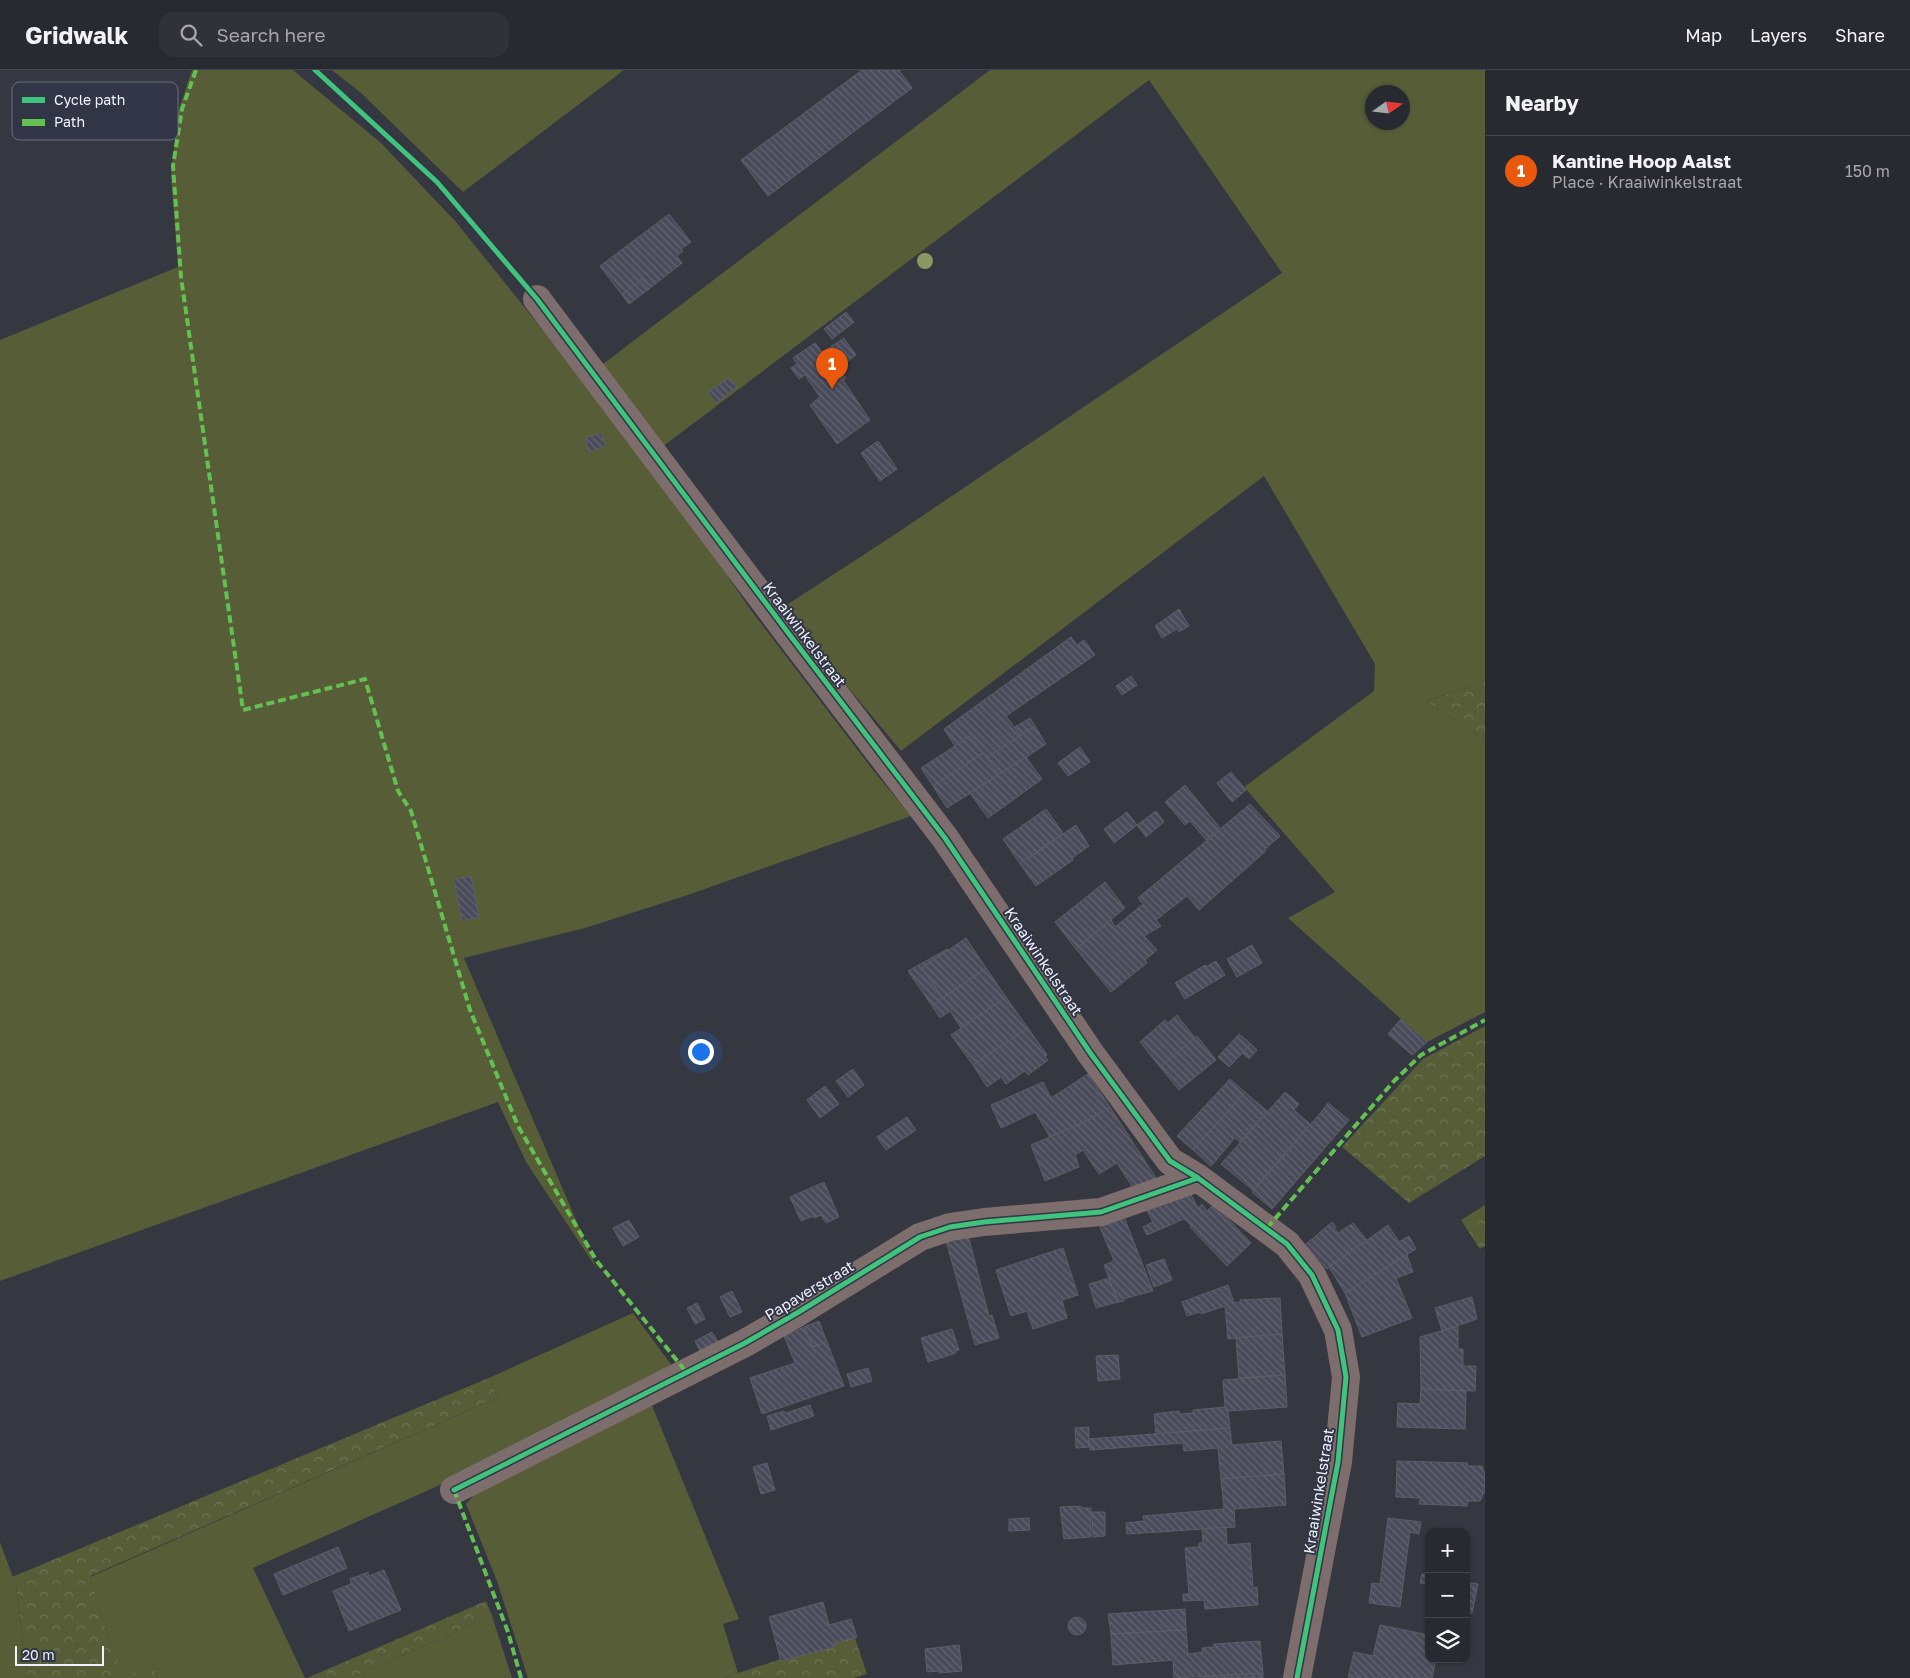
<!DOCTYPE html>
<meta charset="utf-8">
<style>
:root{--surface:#282a31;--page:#303239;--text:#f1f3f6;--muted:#a5a7ab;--line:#44464d;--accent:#ea580c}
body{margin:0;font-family:"Golos Text",sans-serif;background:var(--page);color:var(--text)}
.controls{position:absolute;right:15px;bottom:15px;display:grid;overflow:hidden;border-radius:10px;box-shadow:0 1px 4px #0004}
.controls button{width:45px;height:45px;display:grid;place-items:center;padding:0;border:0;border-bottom:1px solid var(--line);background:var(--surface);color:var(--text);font:25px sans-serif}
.compass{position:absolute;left:1365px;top:15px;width:45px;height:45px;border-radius:50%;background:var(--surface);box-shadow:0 1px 4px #0004;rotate:76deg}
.scale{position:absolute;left:15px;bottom:12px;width:89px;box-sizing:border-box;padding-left:5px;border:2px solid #f0f2fd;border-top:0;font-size:14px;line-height:18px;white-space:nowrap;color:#f0f2fd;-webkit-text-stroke:4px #313545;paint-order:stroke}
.you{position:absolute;left:700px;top:981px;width:18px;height:18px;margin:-12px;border:4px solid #fff;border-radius:50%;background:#1a73e8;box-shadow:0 0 0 8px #1a73e833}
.badge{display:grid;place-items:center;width:32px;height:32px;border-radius:50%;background:var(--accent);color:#fff;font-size:16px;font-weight:700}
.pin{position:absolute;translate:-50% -41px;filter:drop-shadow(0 1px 2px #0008)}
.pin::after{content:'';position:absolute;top:26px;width:18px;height:15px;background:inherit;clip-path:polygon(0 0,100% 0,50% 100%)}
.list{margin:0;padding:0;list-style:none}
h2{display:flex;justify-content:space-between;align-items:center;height:65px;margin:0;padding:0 20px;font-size:21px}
h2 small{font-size:16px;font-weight:400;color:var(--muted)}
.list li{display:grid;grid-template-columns:32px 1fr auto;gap:15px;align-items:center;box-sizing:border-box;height:70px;padding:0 20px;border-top:1px solid var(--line)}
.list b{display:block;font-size:19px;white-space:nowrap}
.list p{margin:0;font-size:16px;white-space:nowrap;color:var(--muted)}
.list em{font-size:16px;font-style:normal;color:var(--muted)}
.icon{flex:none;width:28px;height:28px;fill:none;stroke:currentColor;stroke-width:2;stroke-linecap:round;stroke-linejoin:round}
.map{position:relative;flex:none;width:1485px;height:1608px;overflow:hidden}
header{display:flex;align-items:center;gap:30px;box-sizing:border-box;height:70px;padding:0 25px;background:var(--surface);border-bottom:1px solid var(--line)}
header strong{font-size:24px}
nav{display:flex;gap:28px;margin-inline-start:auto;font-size:18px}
.search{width:350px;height:45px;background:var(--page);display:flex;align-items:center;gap:12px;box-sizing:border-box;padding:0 18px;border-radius:15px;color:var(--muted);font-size:19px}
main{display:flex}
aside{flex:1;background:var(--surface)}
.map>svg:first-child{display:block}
.green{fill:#565d37;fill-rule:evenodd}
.forest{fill:url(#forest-crowns)}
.building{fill:url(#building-back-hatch);stroke:#5c5e66}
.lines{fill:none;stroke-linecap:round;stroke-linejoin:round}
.street{stroke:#7d6e6d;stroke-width:28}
.quiet{stroke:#63c152;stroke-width:4;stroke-dasharray:8 4;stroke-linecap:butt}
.cycleway-casing{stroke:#313545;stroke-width:8}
.cycleway{stroke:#40c37c;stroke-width:5}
.tree{fill:#8d9861}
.labels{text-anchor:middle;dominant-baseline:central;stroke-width:4;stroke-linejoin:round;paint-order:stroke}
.street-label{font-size:15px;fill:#f0f2fd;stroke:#313545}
.key{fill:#313545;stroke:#6a6e7c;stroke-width:1}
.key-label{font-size:14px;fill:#f0f2fd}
</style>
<header>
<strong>Gridwalk</strong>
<div class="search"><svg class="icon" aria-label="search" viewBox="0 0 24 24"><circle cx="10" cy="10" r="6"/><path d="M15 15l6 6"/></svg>Search here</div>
<nav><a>Map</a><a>Layers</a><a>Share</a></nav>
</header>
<main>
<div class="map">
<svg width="1485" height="1608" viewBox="0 0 1485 1608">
<defs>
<pattern id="forest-crowns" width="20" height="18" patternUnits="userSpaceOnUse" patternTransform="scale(1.25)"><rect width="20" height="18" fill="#565d37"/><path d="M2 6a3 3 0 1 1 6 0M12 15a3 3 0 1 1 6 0" fill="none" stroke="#6f7555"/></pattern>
<pattern id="building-back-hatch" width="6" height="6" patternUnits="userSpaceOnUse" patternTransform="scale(1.25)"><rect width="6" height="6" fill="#494b5b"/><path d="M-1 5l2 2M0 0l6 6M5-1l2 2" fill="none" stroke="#646573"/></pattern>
</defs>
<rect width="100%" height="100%" fill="#363841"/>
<g class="green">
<path d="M192,0H293L381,73L456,152L662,409L750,539L873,700L911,746L688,825L585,858L464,888L597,1199L526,1092L498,1032L0,1211V270L178,197L171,105L178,42Z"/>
<path d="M332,0H624L463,122L361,23Z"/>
<path d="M990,0H1485V612L1426,631L1485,670V942L1427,972L1288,848L1335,822L1244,717L1374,621L1375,594L1264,406L901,681L782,538L897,463L1282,203L1149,10L662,377L599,297ZM1372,22H1402V52H1372Z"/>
<path d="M633,1243L675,1300L449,1411L253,1498L305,1608H158L152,1597L125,1608L109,1569L90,1507L497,1328L491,1307Z"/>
<path d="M651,1333L739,1549L723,1554L738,1603L723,1608H528L497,1511L466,1434L482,1417Z"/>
<path d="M0,1472L16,1516L28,1608H0Z"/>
<path d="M492,1546L512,1608H351Z"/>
</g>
<g class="forest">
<path d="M1485,612V670L1426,631Z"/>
<path d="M1485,956V1086L1409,1133L1342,1077L1423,989Z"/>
<path d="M1485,1135V1176L1480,1179L1461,1150Z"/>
<path d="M491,1307L497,1328L90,1506L109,1569L125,1607L153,1596L158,1608H28L16,1516L12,1507Z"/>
<path d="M486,1531L492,1546L351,1608H307Z"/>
<path d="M854,1565L867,1604L854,1608H723Z"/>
</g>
<g class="building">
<path d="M862,0H899L912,18L768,126L741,90Z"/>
<path d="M669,144L691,172L681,179L683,181L677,186L682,193L649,219L642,209L622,225L600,196Z"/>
<path d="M642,209L649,219L629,234L622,225Z"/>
<path d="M846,242L854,252L832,269L824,259Z"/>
<path d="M844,268L856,285L841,296L829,278Z"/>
<path d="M815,273L832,295L835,293L846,308L843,310L870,350L837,374L810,335L820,327L805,305L799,309L791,298L797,294L793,288Z"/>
<path d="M729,308L737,317L716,333L708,322Z"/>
<path d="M601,363L606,376L589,382L585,368Z"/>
<path d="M878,371L897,399L880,411L861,383Z"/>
<path d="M1179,539L1189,556L1179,562L1177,559L1162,568L1155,556Z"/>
<path d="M1071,567L1077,575L1084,570L1095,585L1006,646L1021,666L986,688L970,666L955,676L944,659Z"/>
<path d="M1131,606L1137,615L1122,625L1116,616Z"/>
<path d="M1030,648L1035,656L1021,666L1015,657Z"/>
<path d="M1035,656L1046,674L999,705L986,688Z"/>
<path d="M970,666L983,683L933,716L921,698Z"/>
<path d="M1080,677L1090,692L1068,706L1058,693Z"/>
<path d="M983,683L999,705L947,738L933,716Z"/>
<path d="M1026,687L1042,709L988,748L970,723Z"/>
<path d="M1231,702L1246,720L1232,732L1217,713Z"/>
<path d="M1185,715L1220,758L1206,770L1190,751L1185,755L1165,732Z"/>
<path d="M1250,734L1280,766L1265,779L1266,781L1199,840L1187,826L1156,850L1138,828Z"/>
<path d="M1046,739L1063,763L1020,794L1003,769Z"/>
<path d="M1156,741L1164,752L1146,767L1137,755Z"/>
<path d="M1127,742L1137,755L1114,773L1104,759Z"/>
<path d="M1076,755L1089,776L1072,788L1073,790L1036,816L1020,794Z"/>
<path d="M471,806L479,847L462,851L454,810Z"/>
<path d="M1105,812L1125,838L1076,879L1055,852Z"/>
<path d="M1143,834L1161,856L1144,866L1157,880L1145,890L1147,893L1111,922L1076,879L1111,850L1115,857Z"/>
<path d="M966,868L986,898L943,928L922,898Z"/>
<path d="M1252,875L1262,893L1237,907L1227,889Z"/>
<path d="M947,879L948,880L922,898L943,928L932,936L908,901Z"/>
<path d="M1216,891L1225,905L1185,929L1175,913L1205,895L1206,897Z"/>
<path d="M986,898L1006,927L961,958L950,941L940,948L932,936Z"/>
<path d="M1006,927L1028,958L973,995L951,965Z"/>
<path d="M1177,945L1195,968L1160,997L1140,972L1165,950L1168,953Z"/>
<path d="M1401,949L1427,972L1412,985L1388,964Z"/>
<path d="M1028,958L1047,985L1045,987L1048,990L1028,1005L1025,1001L1006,1014L1001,1007L987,1017L973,995Z"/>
<path d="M1239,964L1251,974L1229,997L1218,987Z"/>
<path d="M1197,966L1216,990L1179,1020L1160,997Z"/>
<path d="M1251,974L1257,980L1249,989L1242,983Z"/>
<path d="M853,999L864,1015L848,1027L836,1011Z"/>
<path d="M1088,1004L1110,1037L1087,1051L1050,1067L1035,1042L1001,1058L991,1035L1043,1012L1051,1028Z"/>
<path d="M1230,1009L1245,1022L1193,1080L1177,1066Z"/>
<path d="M825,1016L839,1034L820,1048L807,1030Z"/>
<path d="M1245,1022L1267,1041L1240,1072L1235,1068L1211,1096L1193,1080Z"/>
<path d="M1285,1022L1299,1034L1294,1040L1310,1054L1253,1120L1221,1094Z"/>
<path d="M1328,1033L1349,1050L1342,1058L1322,1041Z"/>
<path d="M1110,1037L1156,1108L1135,1121L1117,1093L1099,1104L1083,1080L1075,1085L1079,1097L1045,1111L1031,1075L1087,1051Z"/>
<path d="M1322,1041L1342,1058L1272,1139L1252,1122Z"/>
<path d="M907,1047L916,1060L886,1080L877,1067Z"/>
<path d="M824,1112L839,1147L826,1153L821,1145L814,1148L813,1146L801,1151L790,1127Z"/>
<path d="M1188,1119L1198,1138L1202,1134L1207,1141L1214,1134L1251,1173L1227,1196L1190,1157L1191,1155L1184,1149L1147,1165L1143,1157L1153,1152L1146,1139Z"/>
<path d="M1124,1147L1153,1221L1123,1229L1124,1231L1118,1232L1104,1195L1114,1191L1100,1157Z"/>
<path d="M629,1150L639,1167L623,1176L613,1158Z"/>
<path d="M1332,1152L1336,1157L1334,1158L1338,1163L1353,1153L1367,1170L1327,1199L1305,1175Z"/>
<path d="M1388,1155L1399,1172L1409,1166L1416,1179L1345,1223L1329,1197Z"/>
<path d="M968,1165L989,1246L992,1245L999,1268L975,1275L946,1171Z"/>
<path d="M1063,1178L1078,1225L1062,1230L1067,1248L1033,1259L1027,1241L1011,1246L996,1200Z"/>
<path d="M1407,1185L1413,1202L1396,1208L1412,1248L1362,1267L1345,1223Z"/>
<path d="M1164,1189L1172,1210L1154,1217L1146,1195Z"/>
<path d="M1109,1208L1118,1232L1096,1238L1089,1214Z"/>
<path d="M1228,1215L1234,1233L1240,1232V1230L1280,1228L1282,1264L1228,1269L1225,1236L1201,1244L1200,1242L1187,1246L1182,1232Z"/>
<path d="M732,1221L742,1242L730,1247L720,1227Z"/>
<path d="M1472,1227L1477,1249L1442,1261L1435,1238Z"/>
<path d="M697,1233L705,1249L695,1254L687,1238Z"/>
<path d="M819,1251L827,1272L813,1277L804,1257Z"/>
<path d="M1458,1256V1279H1463V1296H1476L1475,1321L1421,1319L1420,1267Z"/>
<path d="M804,1257L813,1277L827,1272L844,1316L762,1344L750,1308L795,1293L784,1266Z"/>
<path d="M952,1259L959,1280L955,1281L956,1283L928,1292L921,1268Z"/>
<path d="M712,1262L718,1272L700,1281L695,1271Z"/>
<path d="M1282,1264L1285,1305L1239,1308L1236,1268Z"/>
<path d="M1118,1285L1120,1309L1098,1311L1096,1286Z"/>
<path d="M868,1298L872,1311L851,1317L847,1304Z"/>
<path d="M1285,1305L1287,1337L1228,1341L1230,1358L1156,1364L1154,1344L1179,1341V1344L1193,1343V1340L1225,1337L1223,1310Z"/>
<path d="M1421,1319L1466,1321L1465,1359L1397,1357L1398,1333L1420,1334Z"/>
<path d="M810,1335L814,1346L771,1360L767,1346L784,1341L786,1343Z"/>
<path d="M1089,1357V1377L1076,1378L1075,1358Z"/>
<path d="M1230,1358L1232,1375L1281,1371L1284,1404L1221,1409L1218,1378L1184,1381L1183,1373L1090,1380L1089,1369Z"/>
<path d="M1397,1391L1468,1393L1467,1396H1482L1485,1405V1421L1480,1431H1468L1467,1436L1419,1434L1420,1428L1396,1427Z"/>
<path d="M767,1393L775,1420L761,1424L753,1397Z"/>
<path d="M1284,1404L1286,1435L1234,1439L1235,1457L1127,1464L1126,1453L1144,1451L1143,1446L1224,1439L1221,1409Z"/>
<path d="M1081,1436L1082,1438H1091V1467L1064,1469L1060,1437Z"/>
<path d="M1092,1442H1105V1466L1093,1467Z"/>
<path d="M1029,1448L1030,1460L1009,1461V1449Z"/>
<path d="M1388,1448L1421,1452L1419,1464L1410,1462L1400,1537L1369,1533L1372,1513L1380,1514Z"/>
<path d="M1226,1457L1227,1475L1250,1473L1253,1518L1257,1517L1258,1535L1205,1539L1204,1530L1183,1531V1524H1189L1185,1478L1199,1477V1473L1203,1472L1202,1459Z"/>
<path d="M338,1477L347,1498L283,1525L274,1504Z"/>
<path d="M384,1500L401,1540L349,1561L333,1521L351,1514L350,1509L368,1502L369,1506Z"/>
<path d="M1422,1504H1429V1514L1420,1513Z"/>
<path d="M1466,1512L1478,1514L1472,1543L1466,1542Z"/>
<path d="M823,1532L829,1555L851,1549L857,1567L834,1573L835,1577L781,1591L769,1547Z"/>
<path d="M1185,1539L1186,1560L1111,1564L1108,1544Z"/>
<circle cx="1077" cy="1556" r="9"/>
<path d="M1380,1555L1429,1565V1589H1436L1432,1608H1348L1354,1582L1373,1586Z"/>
<path d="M1186,1560L1188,1584L1203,1582L1202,1578L1214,1577V1574L1260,1571L1263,1603L1174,1608L1173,1590L1113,1595L1111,1564Z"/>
<path d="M959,1575L962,1601L939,1603V1601L927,1602L925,1579Z"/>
<path d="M1263,1603V1608L1199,1607Z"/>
</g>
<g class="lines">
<g class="street">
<path d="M537,229L789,564L945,768L1091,984L1170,1091L1198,1108L1287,1174L1312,1205L1338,1260L1346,1307L1338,1392L1297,1608"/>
<path d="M454,1420L745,1273L797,1243L920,1167L950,1157L984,1152L1101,1142L1198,1108"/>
</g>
<g class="quiet">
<path d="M196,0L182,39L173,96L181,207L243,640L365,609L398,721L411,741L470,940L518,1056L596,1190L687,1303"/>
<path d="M1267,1158L1394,1011L1421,985L1485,950"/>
<path d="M454,1420L508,1562L521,1608"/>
</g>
<defs>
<g id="cycleway">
<path d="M315,0L437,112L537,229L789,564L945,768L1091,984L1170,1091L1198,1108L1287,1174L1312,1205L1338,1260L1346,1307L1338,1392L1297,1608"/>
<path d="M454,1420L745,1273L797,1243L920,1167L950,1157L984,1152L1101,1142L1198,1108"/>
</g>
</defs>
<use href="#cycleway" class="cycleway-casing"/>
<use href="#cycleway" class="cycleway"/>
</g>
<circle class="tree" cx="925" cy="191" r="8"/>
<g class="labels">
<g class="street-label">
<text transform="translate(805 564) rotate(53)">Kraaiwinkelstraat</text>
<text transform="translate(1044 891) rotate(56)">Kraaiwinkelstraat</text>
<text transform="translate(809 1220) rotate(-31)">Papaverstraat</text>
<text transform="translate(1318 1421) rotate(-81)">Kraaiwinkelstraat</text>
</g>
</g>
<rect x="12" y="12" width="166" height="58" rx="8" class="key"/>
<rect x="22" y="27" width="23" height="6" fill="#40c37c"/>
<rect x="22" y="49" width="23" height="7" fill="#63c152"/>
<g class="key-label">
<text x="54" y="35">Cycle path</text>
<text x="54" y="57">Path</text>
</g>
</svg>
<div class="controls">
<button>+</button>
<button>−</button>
<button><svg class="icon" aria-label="layers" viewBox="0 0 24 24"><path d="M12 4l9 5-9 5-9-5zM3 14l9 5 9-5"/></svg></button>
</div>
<svg class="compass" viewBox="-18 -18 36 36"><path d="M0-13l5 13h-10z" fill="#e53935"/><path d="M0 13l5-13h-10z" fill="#a5a7ab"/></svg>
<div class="scale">20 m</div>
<div class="you"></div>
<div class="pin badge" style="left:832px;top:319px">1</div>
</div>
<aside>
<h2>Nearby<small></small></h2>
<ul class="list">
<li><span class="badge">1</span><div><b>Kantine Hoop Aalst</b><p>Place · Kraaiwinkelstraat</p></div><em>150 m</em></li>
</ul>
</aside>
</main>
